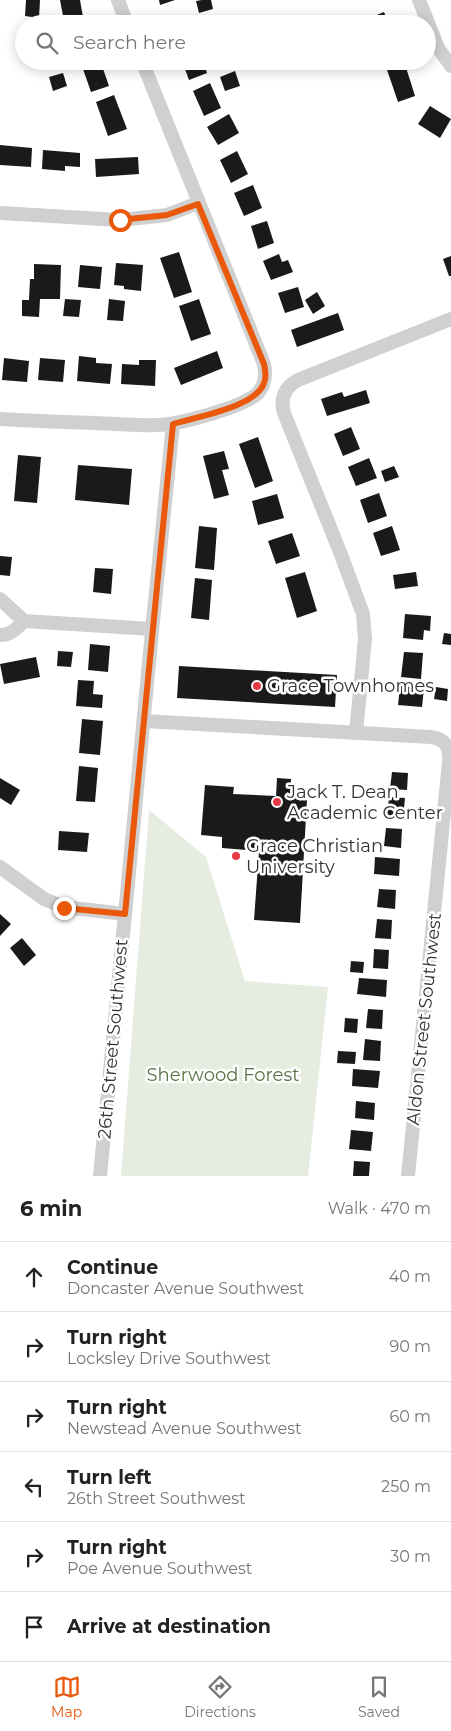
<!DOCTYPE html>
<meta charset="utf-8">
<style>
:root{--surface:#fff;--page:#f2f2f2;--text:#222;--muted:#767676;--line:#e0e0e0;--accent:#ea580c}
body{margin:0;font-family:Montserrat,sans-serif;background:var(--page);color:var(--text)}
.stop{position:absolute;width:15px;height:15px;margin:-11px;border:4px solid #ea580c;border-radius:50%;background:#fff}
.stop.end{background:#ea580c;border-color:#fff;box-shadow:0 1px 5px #0008}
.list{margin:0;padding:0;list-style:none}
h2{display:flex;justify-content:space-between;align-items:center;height:65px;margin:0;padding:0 20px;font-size:21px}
h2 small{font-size:16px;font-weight:400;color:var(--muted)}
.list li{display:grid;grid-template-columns:32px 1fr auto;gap:15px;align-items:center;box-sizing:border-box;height:70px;padding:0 20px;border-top:1px solid var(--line)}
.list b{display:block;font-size:19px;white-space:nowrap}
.list p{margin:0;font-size:16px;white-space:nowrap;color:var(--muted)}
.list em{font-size:16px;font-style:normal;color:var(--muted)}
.icon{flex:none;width:28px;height:28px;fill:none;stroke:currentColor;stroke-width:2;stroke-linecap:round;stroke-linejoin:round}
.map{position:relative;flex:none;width:451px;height:1176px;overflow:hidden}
.search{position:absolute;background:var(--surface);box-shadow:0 2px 12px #0003;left:15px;right:15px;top:15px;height:55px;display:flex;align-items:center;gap:12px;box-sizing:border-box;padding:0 18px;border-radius:28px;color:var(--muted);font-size:19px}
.sheet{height:485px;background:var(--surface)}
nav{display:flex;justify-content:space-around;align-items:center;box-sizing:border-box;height:70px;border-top:1px solid var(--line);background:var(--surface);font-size:14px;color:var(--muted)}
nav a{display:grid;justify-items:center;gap:2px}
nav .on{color:var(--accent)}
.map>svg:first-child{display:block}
.green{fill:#e6ecdf}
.building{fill:#1a1a1a}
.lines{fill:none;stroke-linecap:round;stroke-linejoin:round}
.minor{stroke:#d0d0d0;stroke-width:14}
.route{stroke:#ea580c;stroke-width:6}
.poi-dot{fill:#e63946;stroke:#fff;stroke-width:2}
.labels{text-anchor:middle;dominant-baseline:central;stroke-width:5;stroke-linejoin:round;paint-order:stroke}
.poi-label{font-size:18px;fill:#333;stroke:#fff;text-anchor:start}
.street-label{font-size:18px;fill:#333;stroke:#fff}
.park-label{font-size:18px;fill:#56703f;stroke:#fff}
</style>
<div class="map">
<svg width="451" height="1176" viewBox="0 0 451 1176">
<rect width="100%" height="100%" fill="#fff"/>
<path class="green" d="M149,810L206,857L245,981L328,987L308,1176H121Z"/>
<g class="building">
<path d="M26,0H40L39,18L25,16Z"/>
<path d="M60,0H80L83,17L64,21Z"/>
<path d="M159,0H175L160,5Z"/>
<path d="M202,0H211L213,9L199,13L196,1Z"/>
<path d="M384,12L389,24H369L367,19Z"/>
<path d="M185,15L187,24H170L169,20Z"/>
<path d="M182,61H203L207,73L189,80Z"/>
<path d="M384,61H404L415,96L398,102Z"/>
<path d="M101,63L109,86L91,92L83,69Z"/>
<path d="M235,71L240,86L225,91L220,77Z"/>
<path d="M63,73L67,86L53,91L49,77Z"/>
<path d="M210,83L221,108L204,116L193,91Z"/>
<path d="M114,95L127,129L108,136L96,102Z"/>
<path d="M430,106L451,119L440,138L418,124Z"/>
<path d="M229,114L239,133L218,145L207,127Z"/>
<path d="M0,145L32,148L31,167L0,165Z"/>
<path d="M43,150L80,153V167L65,166V171L42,169Z"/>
<path d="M237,151L248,174L231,183L220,160Z"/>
<path d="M138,157L139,174L96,177L95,159Z"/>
<path d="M253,185L262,208L244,216L234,193Z"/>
<path d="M267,221L274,243L258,249L251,226Z"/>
<path d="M179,252L192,292L174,298L160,258Z"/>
<path d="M279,254L282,262L288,260L293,272L271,280L263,261Z"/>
<path d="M451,256V276H449L443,259Z"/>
<path d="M116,263L143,265L141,291L124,289V286L114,285Z"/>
<path d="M34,264L61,265L60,299H40L39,317L22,316V300H29L30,279H34Z"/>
<path d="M80,265L102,267L100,289L78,287Z"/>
<path d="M298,287L304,307L285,313L278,293Z"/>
<path d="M317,292L325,306L313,314L305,300Z"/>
<path d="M65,299L81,300L79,317L63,316Z"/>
<path d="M109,299L125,301L123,321L107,320Z"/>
<path d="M199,299L211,334L191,341L179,306Z"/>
<path d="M338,313L344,330L297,347L291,330Z"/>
<path d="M217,351L223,368L181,385L174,368Z"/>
<path d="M79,356L96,358V363L112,364L110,384L77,381Z"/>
<path d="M4,358L29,361L27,382L2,380Z"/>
<path d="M40,358L65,360L63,382L38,380Z"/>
<path d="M139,360H156L155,386L121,384L122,364L139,365Z"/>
<path d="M366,390L370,403L327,416L321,399L342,392L344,397Z"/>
<path d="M351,427L360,449L343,456L334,434Z"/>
<path d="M258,437L273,481L255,488L239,444Z"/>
<path d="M224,451L229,469L222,470L229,495L214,499L203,456Z"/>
<path d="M18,455L41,457L37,503L14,501Z"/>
<path d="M369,458L377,478L356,486L348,467Z"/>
<path d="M78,465L132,469L129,505L75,500Z"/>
<path d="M394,466L399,477L385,482L381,471Z"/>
<path d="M379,493L387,516L368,523L360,500Z"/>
<path d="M277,494L284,518L258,525L252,501Z"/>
<path d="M199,526L217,528L214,570L195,568Z"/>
<path d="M392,526L400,550L381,556L373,533Z"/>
<path d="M292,533L300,556L276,564L268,541Z"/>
<path d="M0,556L12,557L10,576L0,575Z"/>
<path d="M95,568L113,569L111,594L93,592Z"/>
<path d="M305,572L317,611L297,618L285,578Z"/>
<path d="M416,572L418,586L395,589L393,575Z"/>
<path d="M195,578L212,580L209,620L191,618Z"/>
<path d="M405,614L431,616L430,631L424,630L423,640L403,638Z"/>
<path d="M444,633L451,634V645L442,644Z"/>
<path d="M90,644L110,646L108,672L88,670Z"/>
<path d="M58,651L73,652L71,667L57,666Z"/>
<path d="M404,652L423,653L421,679L401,677Z"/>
<path d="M36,657L40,677L4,684L0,664Z"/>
<path d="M179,666L337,675L335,707L177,698Z"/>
<path d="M78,680L94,681L93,694L103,695L102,708L76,706Z"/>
<path d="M400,686L424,688L422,707L398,705Z"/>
<path d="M436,687L448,689L447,701L434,699Z"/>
<path d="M82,719L103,721L100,755L79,753Z"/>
<path d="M79,766L98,768L95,802L76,801Z"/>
<path d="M392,772L408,773L407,790L390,789Z"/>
<path d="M0,778L20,790L11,805L0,798Z"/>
<path d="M277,778L291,779L290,797L307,799L300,923L254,920L259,851L222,848V837L201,835L205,785L234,787L233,794L276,796Z"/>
<path d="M389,797L405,798L403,818L387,817Z"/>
<path d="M386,828L402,829L401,848L384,846Z"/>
<path d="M59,831L89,833L87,852L58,850Z"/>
<path d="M375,857L400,859L399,876L374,874Z"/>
<path d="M379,889L396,890L395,909L377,907Z"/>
<path d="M0,914L11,924L0,936Z"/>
<path d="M377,919L392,920L391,939L375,938Z"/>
<path d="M22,938L36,955L24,966L10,948Z"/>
<path d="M374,949L389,950L388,969L373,968Z"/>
<path d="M351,961L364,962L363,973L350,972Z"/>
<path d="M359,978L387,980L386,997L357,994Z"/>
<path d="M368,1009L383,1010L382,1029L366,1028Z"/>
<path d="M345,1018L358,1019L357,1033L344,1032Z"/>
<path d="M365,1039L381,1041L380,1061L363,1060Z"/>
<path d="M338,1051L356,1052L355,1064L337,1063Z"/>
<path d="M353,1069L380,1071L378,1088L352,1086Z"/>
<path d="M356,1101L375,1103L374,1120L355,1118Z"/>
<path d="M351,1130L373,1132L371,1151L349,1149Z"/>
<path d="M354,1161L370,1162L369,1176H353Z"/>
</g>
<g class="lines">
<g class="minor">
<path d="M118,0L127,24"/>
<path d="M419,0L438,48L451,66"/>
<path d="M0,213L120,220L167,215L198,203"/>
<path d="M0,419C32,421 64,422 96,423C116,424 137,426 157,425C178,425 244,407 258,393C266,384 266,374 264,364L142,61"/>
<path d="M0,599L24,621L152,629"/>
<path d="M0,635C11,635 16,629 24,621"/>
<path d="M144,721L431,737C446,739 450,748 449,762L408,1176"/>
<path d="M356,733L365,639L363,614L340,552L284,413C280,399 284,387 298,380L451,319"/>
<path d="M0,867L44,899L64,907L125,914"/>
<path d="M100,1176L153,621L173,424"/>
</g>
</g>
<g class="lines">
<path class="route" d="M64,908L125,914L173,424C196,417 256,407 264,383C267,377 265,370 264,364L198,204L167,215L120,220"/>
</g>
<g class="poi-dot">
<circle cx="257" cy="686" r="5"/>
<circle cx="277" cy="802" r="5"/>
<circle cx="236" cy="856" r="5"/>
</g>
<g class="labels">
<g class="poi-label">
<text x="267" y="686">Grace Townhomes</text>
<text x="287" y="792">Jack T. Dean<tspan x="287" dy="21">Academic Center</tspan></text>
<text x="246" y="846">Grace Christian<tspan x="246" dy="21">University</tspan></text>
</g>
<g class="street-label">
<text transform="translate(424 1019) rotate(-84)">Aldon Street Southwest</text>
<text transform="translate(113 1039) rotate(-85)">26th Street Southwest</text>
</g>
<g class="park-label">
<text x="223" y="1075">Sherwood Forest</text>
</g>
</g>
</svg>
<div class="stop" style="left:120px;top:220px"></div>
<div class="stop end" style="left:64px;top:908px"></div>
<div class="search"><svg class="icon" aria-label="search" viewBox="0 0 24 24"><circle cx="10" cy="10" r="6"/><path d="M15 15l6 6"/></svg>Search here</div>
</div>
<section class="sheet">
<h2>6 min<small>Walk · 470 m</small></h2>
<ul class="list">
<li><svg class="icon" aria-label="ahead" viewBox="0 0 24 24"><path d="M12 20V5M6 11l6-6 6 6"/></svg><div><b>Continue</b><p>Doncaster Avenue Southwest</p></div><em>40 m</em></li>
<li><svg class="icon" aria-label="right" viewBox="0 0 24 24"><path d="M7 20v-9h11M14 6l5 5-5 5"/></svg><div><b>Turn right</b><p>Locksley Drive Southwest</p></div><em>90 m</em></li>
<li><svg class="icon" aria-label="right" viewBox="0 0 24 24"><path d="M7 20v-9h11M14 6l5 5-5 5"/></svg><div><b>Turn right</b><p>Newstead Avenue Southwest</p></div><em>60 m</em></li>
<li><svg class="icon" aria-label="left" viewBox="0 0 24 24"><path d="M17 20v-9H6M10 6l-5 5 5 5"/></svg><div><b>Turn left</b><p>26th Street Southwest</p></div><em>250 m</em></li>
<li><svg class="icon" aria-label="right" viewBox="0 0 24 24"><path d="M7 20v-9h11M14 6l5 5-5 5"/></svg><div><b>Turn right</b><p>Poe Avenue Southwest</p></div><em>30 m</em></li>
<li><svg class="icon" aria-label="arrive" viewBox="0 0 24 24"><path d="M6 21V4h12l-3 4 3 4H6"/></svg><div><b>Arrive at destination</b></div></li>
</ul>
</section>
<nav>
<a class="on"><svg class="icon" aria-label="map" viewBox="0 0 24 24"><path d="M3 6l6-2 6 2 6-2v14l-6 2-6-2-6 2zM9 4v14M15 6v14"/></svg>Map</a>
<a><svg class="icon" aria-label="directions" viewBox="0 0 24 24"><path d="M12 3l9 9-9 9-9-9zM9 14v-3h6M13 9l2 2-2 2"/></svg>Directions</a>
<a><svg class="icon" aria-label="saved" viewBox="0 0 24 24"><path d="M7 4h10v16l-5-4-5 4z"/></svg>Saved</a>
</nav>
